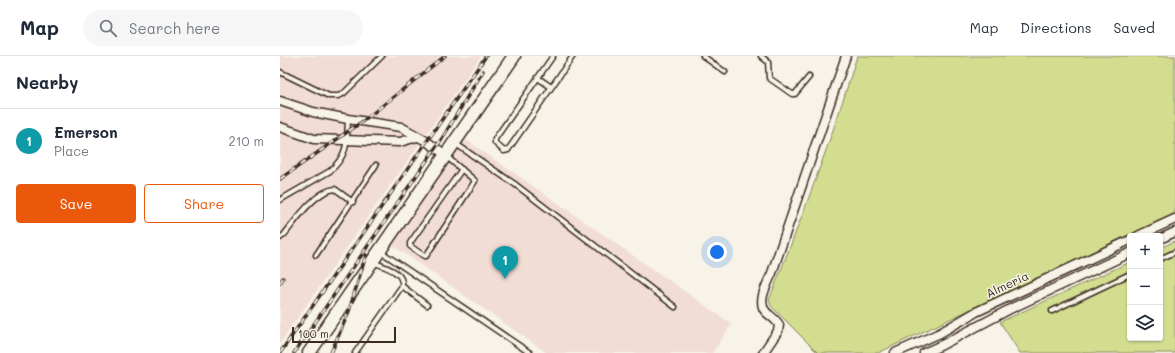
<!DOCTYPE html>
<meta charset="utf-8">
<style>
:root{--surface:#fff;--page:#f6f6f7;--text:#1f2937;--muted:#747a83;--line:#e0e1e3;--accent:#ea580c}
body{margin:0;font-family:Mali,sans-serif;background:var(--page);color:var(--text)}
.controls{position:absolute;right:12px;bottom:12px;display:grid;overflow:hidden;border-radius:4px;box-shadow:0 1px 3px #0004}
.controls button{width:36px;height:36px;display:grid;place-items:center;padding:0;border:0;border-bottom:1px solid var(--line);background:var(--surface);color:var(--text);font:20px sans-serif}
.scale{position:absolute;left:12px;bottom:10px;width:104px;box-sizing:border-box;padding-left:4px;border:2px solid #3b2a1e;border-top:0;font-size:11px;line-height:14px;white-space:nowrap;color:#3b2a1e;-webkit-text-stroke:3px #f7f3e8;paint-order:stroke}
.you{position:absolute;left:437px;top:196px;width:14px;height:14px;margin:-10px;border:3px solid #fff;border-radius:50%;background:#1a73e8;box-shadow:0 0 0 6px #1a73e833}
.badge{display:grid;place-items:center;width:26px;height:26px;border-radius:50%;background:var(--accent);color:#fff;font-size:13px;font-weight:700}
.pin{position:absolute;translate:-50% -33px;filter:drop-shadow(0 1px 2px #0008)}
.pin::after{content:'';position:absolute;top:21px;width:14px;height:12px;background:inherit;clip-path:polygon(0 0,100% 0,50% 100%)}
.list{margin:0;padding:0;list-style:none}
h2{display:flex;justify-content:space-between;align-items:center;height:52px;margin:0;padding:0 16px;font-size:17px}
h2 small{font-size:13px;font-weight:400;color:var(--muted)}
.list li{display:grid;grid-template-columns:26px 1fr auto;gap:12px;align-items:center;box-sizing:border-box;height:64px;padding:0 16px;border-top:1px solid var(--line)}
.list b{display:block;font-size:15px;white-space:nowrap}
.list p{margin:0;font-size:13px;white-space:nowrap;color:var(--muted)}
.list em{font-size:13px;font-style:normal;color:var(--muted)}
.actions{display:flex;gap:8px;padding:12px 16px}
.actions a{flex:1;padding:9px 0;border:1px solid var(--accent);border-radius:4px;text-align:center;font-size:14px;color:var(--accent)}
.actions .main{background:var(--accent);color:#fff}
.icon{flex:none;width:22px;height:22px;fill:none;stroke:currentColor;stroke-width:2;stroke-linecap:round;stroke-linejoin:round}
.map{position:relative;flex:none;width:895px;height:297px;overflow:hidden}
header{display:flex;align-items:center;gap:24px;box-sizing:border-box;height:56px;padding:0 20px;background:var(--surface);border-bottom:1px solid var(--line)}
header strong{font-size:19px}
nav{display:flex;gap:22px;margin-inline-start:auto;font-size:14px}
.search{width:280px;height:36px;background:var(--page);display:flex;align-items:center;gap:10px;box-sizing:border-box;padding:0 14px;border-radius:22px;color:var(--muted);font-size:15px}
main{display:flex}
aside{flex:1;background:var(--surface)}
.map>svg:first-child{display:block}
.built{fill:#f2ddd4}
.green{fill:#d2dd90;stroke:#868457}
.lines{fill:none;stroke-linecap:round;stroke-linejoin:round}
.lane-casing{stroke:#3b2a1e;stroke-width:7}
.street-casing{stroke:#3b2a1e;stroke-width:11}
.secondary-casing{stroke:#3b2a1e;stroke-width:15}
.lane{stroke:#f7f3e8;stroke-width:4}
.street{stroke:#f7f3e8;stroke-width:8}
.secondary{stroke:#f7f3e8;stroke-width:12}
.rail-casing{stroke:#3b2a1e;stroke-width:3.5}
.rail{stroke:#f7f3e8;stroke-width:2;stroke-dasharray:6;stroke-linecap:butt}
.labels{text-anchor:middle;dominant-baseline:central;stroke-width:3;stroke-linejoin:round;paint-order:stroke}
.street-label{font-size:12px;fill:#3b2a1e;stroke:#f7f3e8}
</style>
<header>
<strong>Map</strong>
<div class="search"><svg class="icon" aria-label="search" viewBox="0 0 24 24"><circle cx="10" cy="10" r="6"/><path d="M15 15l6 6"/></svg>Search here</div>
<nav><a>Map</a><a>Directions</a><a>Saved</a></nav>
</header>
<main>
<aside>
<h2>Nearby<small></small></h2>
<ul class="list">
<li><span class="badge" style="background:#0f9aa8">1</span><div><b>Emerson</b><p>Place</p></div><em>210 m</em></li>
</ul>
<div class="actions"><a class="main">Save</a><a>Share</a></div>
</aside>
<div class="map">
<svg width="895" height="297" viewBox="0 0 895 297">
<rect width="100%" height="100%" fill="#f7f3e8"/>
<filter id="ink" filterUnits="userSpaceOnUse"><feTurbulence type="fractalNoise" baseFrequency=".025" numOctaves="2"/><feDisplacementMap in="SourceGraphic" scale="8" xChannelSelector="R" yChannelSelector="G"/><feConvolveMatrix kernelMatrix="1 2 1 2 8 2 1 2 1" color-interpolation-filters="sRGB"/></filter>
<g filter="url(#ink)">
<g class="built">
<path d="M0,0H201L0,287Z"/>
<path d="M185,83L452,268L432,297H267L112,189Z"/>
</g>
<g class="green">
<path d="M577,0H895V157L598,297H538L491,250L489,244C521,164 552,83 577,0Z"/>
<path d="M895,185V297H740L720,266L850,206V282H880V192Z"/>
</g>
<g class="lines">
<defs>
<g id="lane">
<path d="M273,0L215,83V87L224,95L228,94L293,0"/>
<path d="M423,0L445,16"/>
<path d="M481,0L488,6L489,22L512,38H515L529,21"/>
<path d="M0,16L49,40H58L63,38L102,0"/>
<path d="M258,22L271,31"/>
<path d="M176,88L236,129L395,251"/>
<path d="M167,101L193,123L195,125L146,200H144L130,190V187L182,113"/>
<path d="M0,144L50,115C68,99 67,86 68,63"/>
<path d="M0,182L4,179C16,164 35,135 55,133L73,146"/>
<path d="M100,195L250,297"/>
<path d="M36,199L96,109"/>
<path d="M880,203L895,196"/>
<path d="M122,230L147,249"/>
<path d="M772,255L850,218"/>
<path d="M75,297L122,230C124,215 104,211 93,206"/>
</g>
<g id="street">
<path d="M0,45L33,56L68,63L121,71L146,85L166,99"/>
<path d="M0,71L34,83L120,86L137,81"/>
<path d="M858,180L895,163"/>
<path d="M880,183L895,176"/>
<path d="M483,297L498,275L499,269C496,263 490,260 486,256C476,246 488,227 492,217L566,0"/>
<path d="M615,297L660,277L696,256L728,241L850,184"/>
<path d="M644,297L662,289L732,252L850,197"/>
</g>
<path id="secondary" d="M29,297L234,0"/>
</defs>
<use href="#lane" class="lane-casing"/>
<use href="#street" class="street-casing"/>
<use href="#secondary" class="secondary-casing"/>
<use href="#lane" class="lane"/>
<use href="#street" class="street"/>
<use href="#secondary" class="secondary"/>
<defs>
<g id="rail">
<path d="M0,123L83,65L165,0"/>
<path d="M0,227L3,222"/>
<path d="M0,297L206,0"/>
<path d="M14,297L163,81L203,15"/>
<path d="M51,297L69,255L86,199"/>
</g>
</defs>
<use href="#rail" class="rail-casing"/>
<use href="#rail" class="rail"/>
</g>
</g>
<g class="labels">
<g class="street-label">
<text transform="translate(727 228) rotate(-25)">Almería</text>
</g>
</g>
</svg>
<div class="controls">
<button>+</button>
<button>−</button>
<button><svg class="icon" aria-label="layers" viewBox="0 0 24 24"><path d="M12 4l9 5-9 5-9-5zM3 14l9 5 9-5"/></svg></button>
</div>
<div class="scale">100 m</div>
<div class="you"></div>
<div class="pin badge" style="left:225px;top:223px;background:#0f9aa8">1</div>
</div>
</main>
